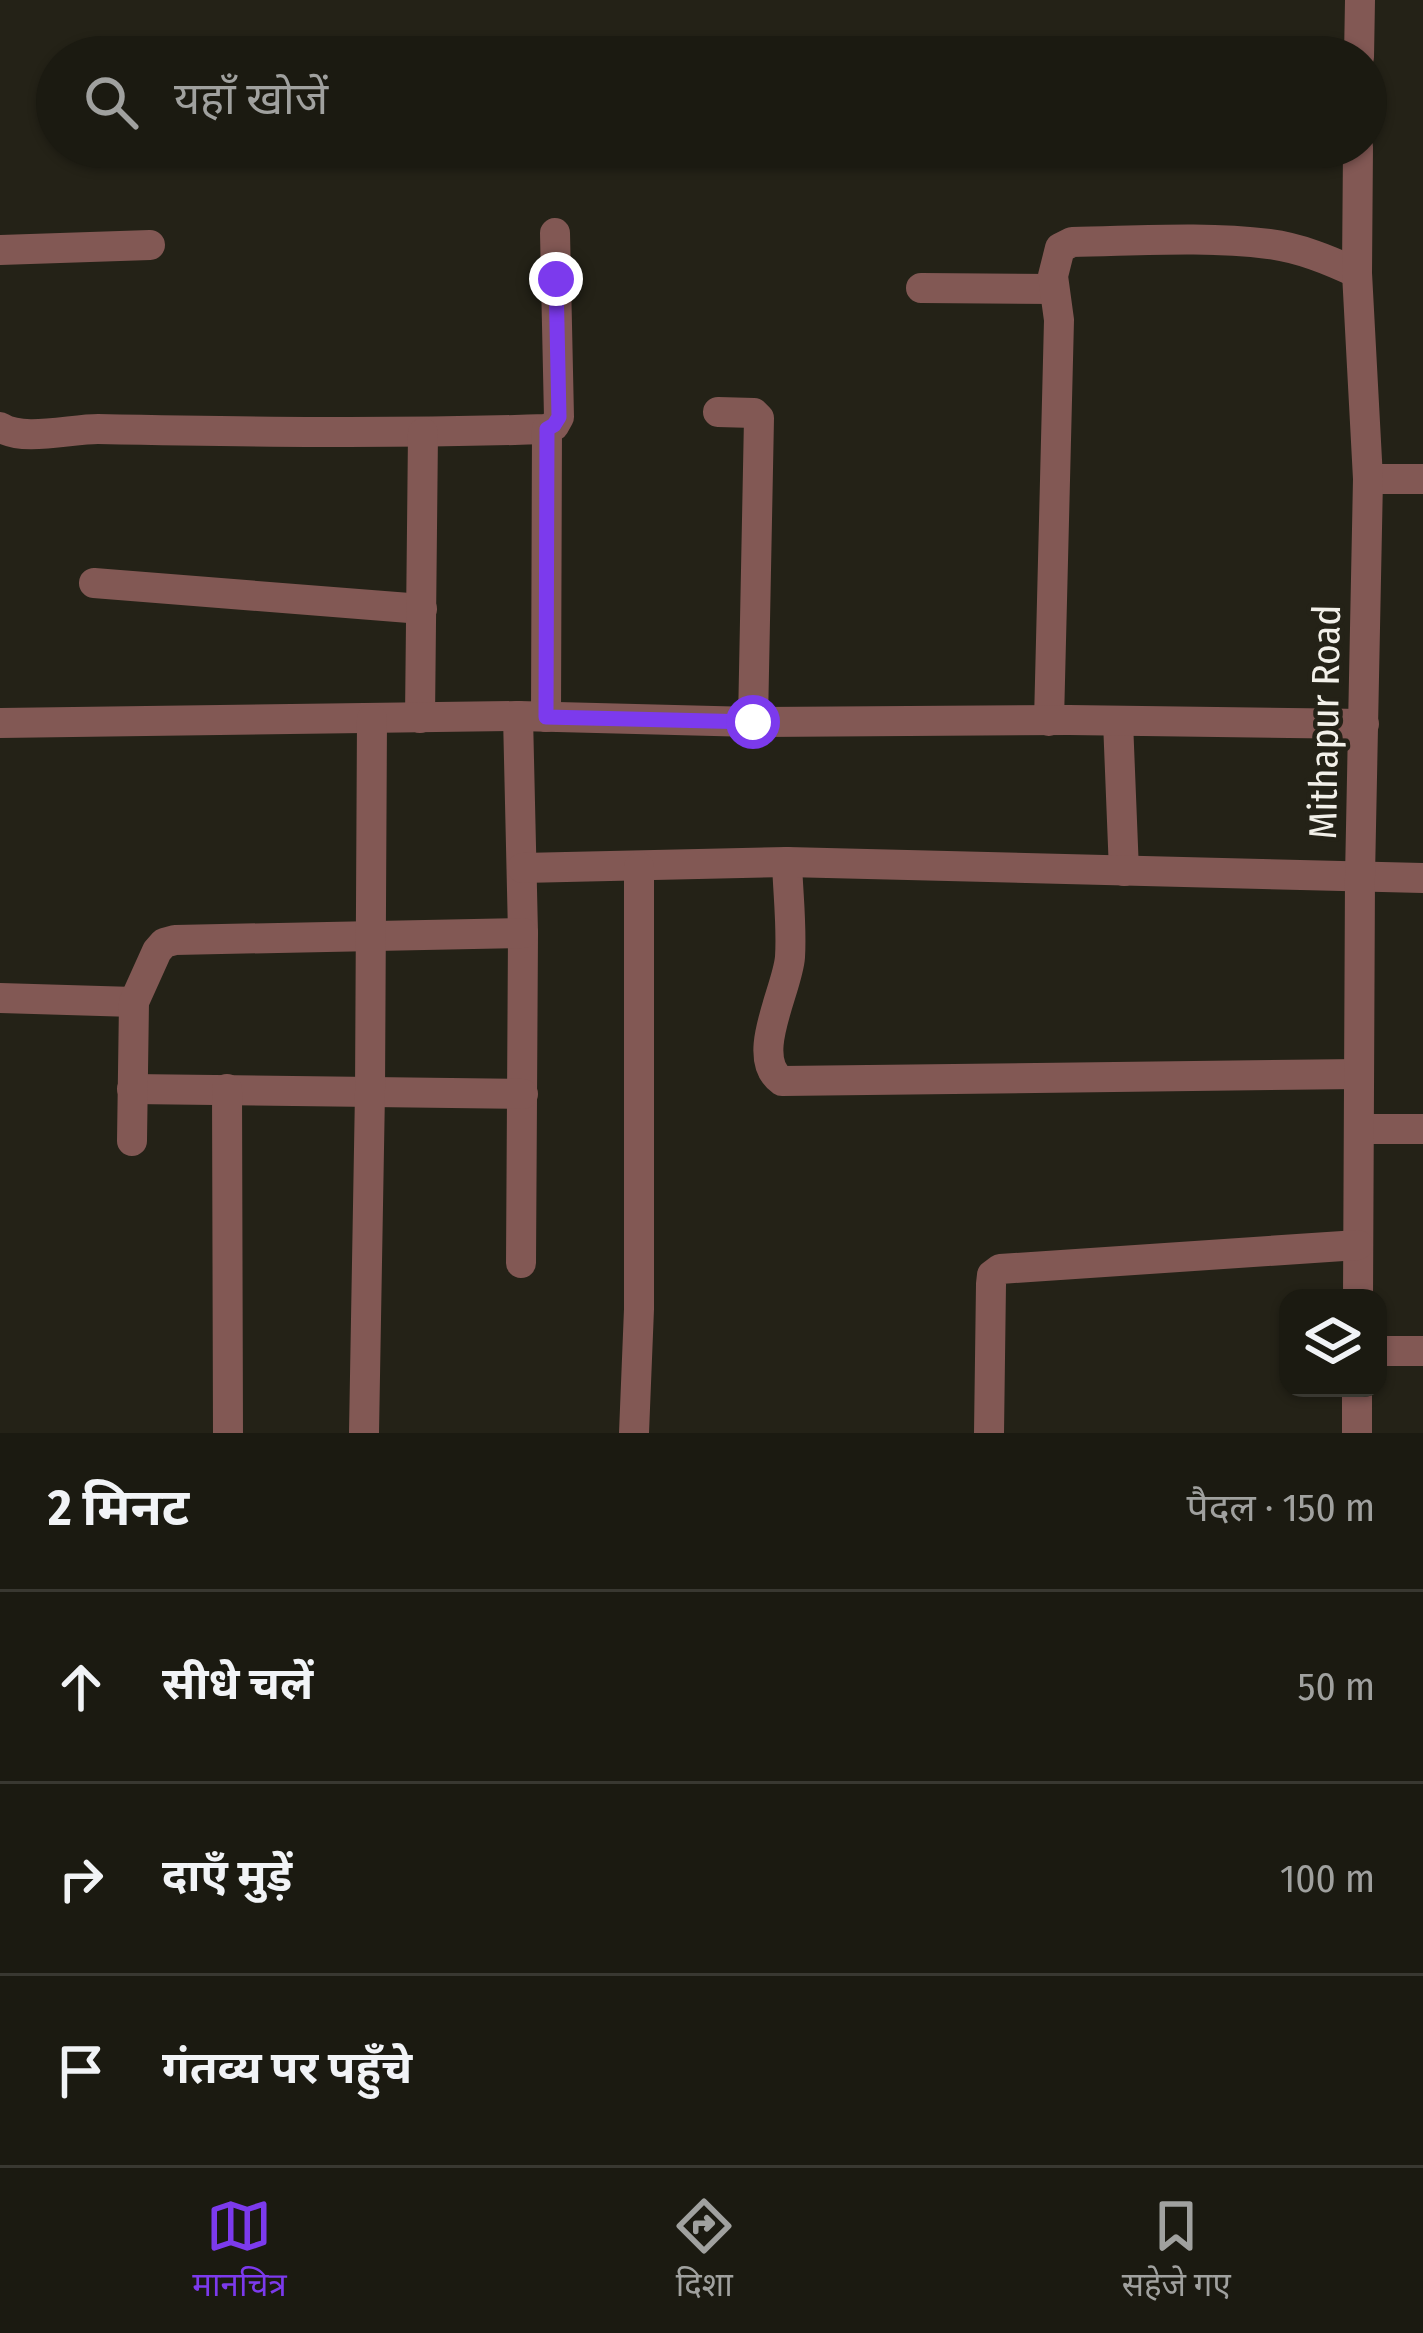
<!DOCTYPE html>
<html lang="hi">
<meta charset="utf-8">
<style>
:root{--surface:#1b1a11;--page:#28271f;--text:#f1f3f6;--muted:#a0a19f;--line:#393831;--accent:#7c3aed}
body{margin:0;font-family:"Fira Sans Condensed","Noto Sans Devanagari",sans-serif;background:var(--page);color:var(--text)}
.controls{position:absolute;right:36px;bottom:36px;display:grid;overflow:hidden;border-radius:24px;box-shadow:0 3px 9px #0004}
.controls button{width:108px;height:108px;display:grid;place-items:center;padding:0;border:0;border-bottom:3px solid var(--line);background:var(--surface);color:var(--text);font:60px sans-serif}
.stop{position:absolute;width:36px;height:36px;margin:-27px;border:9px solid #7c3aed;border-radius:50%;background:#fff}
.stop.end{background:#7c3aed;border-color:#fff;box-shadow:0 3px 12px #0008}
.list{margin:0;padding:0;list-style:none}
h2{display:flex;justify-content:space-between;align-items:center;height:156px;margin:0;padding:0 48px;font-size:51px}
h2 small{font-size:39px;font-weight:400;color:var(--muted)}
.list li{display:grid;grid-template-columns:78px 1fr auto;gap:36px;align-items:center;box-sizing:border-box;height:192px;padding:0 48px;border-top:3px solid var(--line)}
.list b{display:block;font-size:45px;white-space:nowrap}
.list em{font-size:39px;font-style:normal;color:var(--muted)}
.icon{flex:none;width:66px;height:66px;fill:none;stroke:currentColor;stroke-width:2;stroke-linecap:round;stroke-linejoin:round}
.map{position:relative;flex:none;width:1423px;height:1433px;overflow:hidden}
.search{position:absolute;background:var(--surface);box-shadow:0 3px 9px #0004;left:36px;right:36px;top:36px;height:132px;display:flex;align-items:center;gap:30px;box-sizing:border-box;padding:0 42px;border-radius:66px;color:var(--muted);font-size:45px}
.sheet{height:732px;background:var(--surface)}
nav{display:flex;justify-content:space-around;align-items:center;box-sizing:border-box;height:168px;border-top:3px solid var(--line);background:var(--surface);font-size:33px;color:var(--muted)}
nav a{display:grid;justify-items:center;gap:6px}
nav .on{color:var(--accent)}
.map>svg:first-child{display:block}
.lines{fill:none;stroke-linecap:round;stroke-linejoin:round}
.minor{stroke:#825854;stroke-width:30}
.route{stroke:#7c3aed;stroke-width:15}
.labels{text-anchor:middle;dominant-baseline:central;stroke-width:9;stroke-linejoin:round;paint-order:stroke}
.street-label{font-size:39px;fill:#f2f0e9;stroke:#242217}
</style>
<div class="map">
<svg width="1423" height="1433" viewBox="0 0 1423 1433">
<rect width="100%" height="100%" fill="#242217"/>
<g class="lines">
<g class="minor">
<path d="M1359,57L1360,0"/>
<path d="M0,250L150,245"/>
<path d="M921,288L1054,289"/>
<path d="M718,412L754,413L759,418L753,722"/>
<path d="M0,427C22,442 70,429 98,429C248,432 397,434 547,429L554,426L559,417L555,233"/>
<path d="M1368,479H1423"/>
<path d="M94,583L422,609"/>
<path d="M518,716L523,933L521,1263"/>
<path d="M546,717L547,429"/>
<path d="M420,718L423,433"/>
<path d="M1049,721L1059,320L1053,276L1060,248L1072,242C1137,241 1204,236 1269,244C1300,248 1329,260 1357,273"/>
<path d="M1118,721L1124,871"/>
<path d="M0,723L518,716L753,722L1069,720L1364,724"/>
<path d="M787,862C788,894 792,926 790,957C788,989 748,1058 782,1081L1359,1074"/>
<path d="M522,868L787,862L1423,878"/>
<path d="M0,998L134,1002"/>
<path d="M132,1089L523,1094"/>
<path d="M227,1089L228,1433"/>
<path d="M1359,1129H1423"/>
<path d="M132,1141L134,1002L157,951L164,943L175,940L523,933"/>
<path d="M1358,1298L1360,877L1368,479L1357,273L1358,147"/>
<path d="M1378,1351H1423"/>
<path d="M364,1433L370,1092L372,719"/>
<path d="M634,1433L639,1309V867"/>
<path d="M989,1433L991,1284L992,1275L1000,1269L1358,1245"/>
<path d="M1357,1433V1388"/>
</g>
</g>
<g class="lines">
<path class="route" d="M556,279L559,417L554,425L547,429L546,717L753,722"/>
</g>
<g class="labels">
<g class="street-label">
<text transform="translate(1325 722) rotate(-89)">Mithapur Road</text>
</g>
</g>
</svg>
<div class="controls">
<button><svg class="icon" aria-label="layers" viewBox="0 0 24 24"><path d="M12 4l9 5-9 5-9-5zM3 14l9 5 9-5"/></svg></button>
</div>
<div class="stop" style="left:753px;top:722px"></div>
<div class="stop end" style="left:556px;top:279px"></div>
<div class="search"><svg class="icon" aria-label="search" viewBox="0 0 24 24"><circle cx="10" cy="10" r="6"/><path d="M15 15l6 6"/></svg>यहाँ खोजें</div>
</div>
<section class="sheet">
<h2>2 मिनट<small>पैदल · 150 m</small></h2>
<ul class="list">
<li><svg class="icon" aria-label="ahead" viewBox="0 0 24 24"><path d="M12 20V5M6 11l6-6 6 6"/></svg><div><b>सीधे चलें</b></div><em>50 m</em></li>
<li><svg class="icon" aria-label="right" viewBox="0 0 24 24"><path d="M7 20v-9h11M14 6l5 5-5 5"/></svg><div><b>दाएँ मुड़ें</b></div><em>100 m</em></li>
<li><svg class="icon" aria-label="arrive" viewBox="0 0 24 24"><path d="M6 21V4h12l-3 4 3 4H6"/></svg><div><b>गंतव्य पर पहुँचे</b></div></li>
</ul>
</section>
<nav>
<a class="on"><svg class="icon" aria-label="map" viewBox="0 0 24 24"><path d="M3 6l6-2 6 2 6-2v14l-6 2-6-2-6 2zM9 4v14M15 6v14"/></svg>मानचित्र</a>
<a><svg class="icon" aria-label="directions" viewBox="0 0 24 24"><path d="M12 3l9 9-9 9-9-9zM9 14v-3h6M13 9l2 2-2 2"/></svg>दिशा</a>
<a><svg class="icon" aria-label="saved" viewBox="0 0 24 24"><path d="M7 4h10v16l-5-4-5 4z"/></svg>सहेजे गए</a>
</nav>
